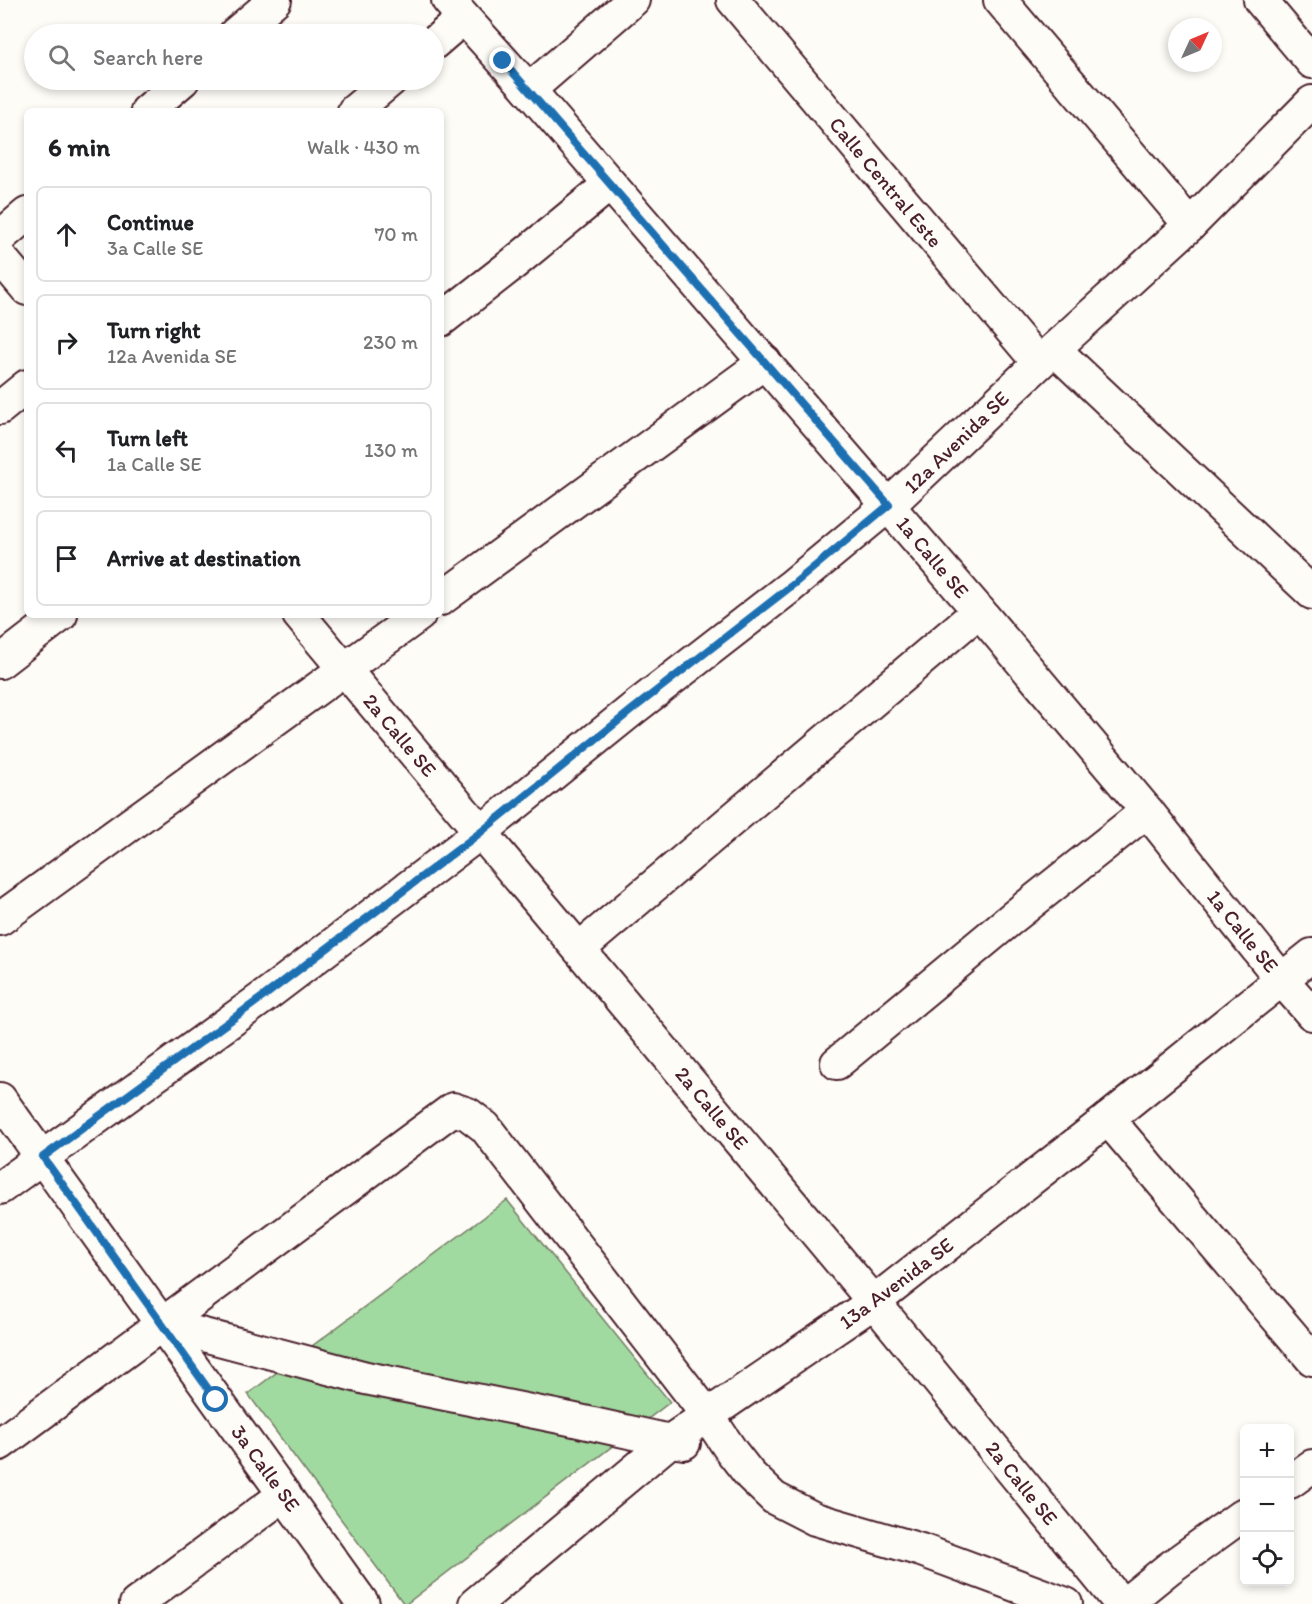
<!DOCTYPE html>
<meta charset="utf-8">
<style>
:root{--surface:#fff;--page:#f2f2f2;--text:#202124;--muted:#757577;--line:#e0e0e0}
body{margin:0;font-family:Itim,sans-serif;background:var(--page);color:var(--text)}
.controls{position:absolute;right:18px;bottom:18px;display:grid;overflow:hidden;border-radius:9px;box-shadow:0 3px 9px #0003}
.controls button{width:54px;height:54px;display:grid;place-items:center;padding:0;border:0;border-bottom:2px solid var(--line);background:var(--surface);color:var(--text);font:30px sans-serif}
.compass{position:absolute;left:1168px;top:18px;width:54px;height:54px;border-radius:50%;background:var(--surface);box-shadow:0 3px 9px #0003;rotate:46deg}
.stop{position:absolute;width:18px;height:18px;margin:-14px;border:4px solid #1f6fb2;border-radius:50%;background:#fff}
.stop.end{background:#1f6fb2;border-color:#fff;box-shadow:0 2px 6px #0008}
.list{margin:0;padding:0;list-style:none}
h2{display:flex;justify-content:space-between;align-items:center;height:78px;margin:0;padding:0 24px;font-size:26px}
h2 small{font-size:20px;font-weight:400;color:var(--muted)}
.list li{display:grid;grid-template-columns:39px 1fr auto;gap:18px;align-items:center;box-sizing:border-box;height:96px;margin:0 12px 12px;padding:0 12px;border:2px solid var(--line);border-radius:9px}
.list b{display:block;font-size:22px;white-space:nowrap}
.list p{margin:0;font-size:20px;white-space:nowrap;color:var(--muted)}
.list em{font-size:20px;font-style:normal;color:var(--muted)}
.icon{flex:none;width:33px;height:33px;fill:none;stroke:currentColor;stroke-width:2;stroke-linecap:round;stroke-linejoin:round}
.map{position:relative;flex:none;width:1312px;height:1604px;overflow:hidden}
.search{position:absolute;background:var(--surface);box-shadow:0 3px 9px #0003;left:24px;top:24px;width:420px;height:66px;display:flex;align-items:center;gap:15px;box-sizing:border-box;padding:0 21px;border-radius:33px;color:var(--muted);font-size:22px}
.panel{position:absolute;background:var(--surface);box-shadow:0 3px 9px #0003;left:24px;top:108px;width:420px;height:510px;border-radius:9px}
.map>svg:first-child{display:block}
.park{fill:#a1daa0;stroke:#767c66;stroke-width:1.5}
.lines{fill:none;stroke-linecap:round;stroke-linejoin:round}
.minor-casing{stroke:#4a1f2b;stroke-width:36}
.minor{stroke:#fdfcf7;stroke-width:32}
.route{stroke:#1f6fb2;stroke-width:8}
.labels{text-anchor:middle;dominant-baseline:central;stroke-width:4.5;stroke-linejoin:round;paint-order:stroke}
.street-label{font-size:21px;fill:#4a1f2b;stroke:#fdfcf7}
</style>
<div class="map">
<svg width="1312" height="1604" viewBox="0 0 1312 1604">
<rect width="100%" height="100%" fill="#fdfcf7"/>
<filter id="ink" filterUnits="userSpaceOnUse"><feTurbulence type="fractalNoise" baseFrequency=".0167" numOctaves="2"/><feDisplacementMap in="SourceGraphic" scale="12" xChannelSelector="R" yChannelSelector="G"/><feConvolveMatrix kernelMatrix="1 2 1 2 8 2 1 2 1" color-interpolation-filters="sRGB"/></filter>
<g filter="url(#ink)">
<path class="park" d="M507,1200L670,1402L406,1604H404L248,1394Z"/>
<g class="lines">
<defs>
<g id="minor">
<path d="M448,0L529,90L979,611L1147,811L1282,980L1312,1014"/>
<path d="M733,0L1039,363"/>
<path d="M1000,0L1190,225"/>
<path d="M1260,0L1312,62"/>
<path d="M235,34L275,0"/>
<path d="M434,43L463,18"/>
<path d="M529,90L633,0"/>
<path d="M147,111L183,80"/>
<path d="M354,111L391,80"/>
<path d="M0,237L27,214"/>
<path d="M0,257L27,289"/>
<path d="M441,320L514,263L610,184"/>
<path d="M1054,349L1312,593"/>
<path d="M0,408L27,386"/>
<path d="M441,599L765,362"/>
<path d="M299,615L874,1302L1121,1604"/>
<path d="M0,662L61,615"/>
<path d="M0,919L419,615"/>
<path d="M579,949L979,611"/>
<path d="M837,1063L1012,918L1147,811"/>
<path d="M0,1099L363,1604"/>
<path d="M1108,1119L1312,1359"/>
<path d="M0,1188L265,996L481,832L633,709L790,587L889,505L1054,349L1190,225L1312,102"/>
<path d="M162,1324L366,1378L570,1419L670,1441L684,1443"/>
<path d="M0,1444L453,1109L468,1114L485,1127L708,1416L732,1452L750,1475L774,1498L815,1519L921,1550L1066,1604"/>
<path d="M1290,1482L1312,1466"/>
<path d="M136,1604L285,1494"/>
<path d="M475,1604L670,1441L874,1302L1108,1119L1312,955"/>
<path d="M1125,1604L1168,1569L1244,1514"/>
</g>
</defs>
<use href="#minor" class="minor-casing"/>
<use href="#minor" class="minor"/>
</g>
</g>
<g class="lines" filter="url(#ink)">
<path class="route" d="M216,1400L43,1157L264,996L481,832L633,709L790,587L889,505L503,61"/>
</g>
<g class="labels">
<g class="street-label">
<text transform="translate(886 182) rotate(50)">Calle Central Este</text>
<text transform="translate(956 442) rotate(-44)">12a Avenida SE</text>
<text transform="translate(933 557) rotate(50)">1a Calle SE</text>
<text transform="translate(400 735) rotate(50)">2a Calle SE</text>
<text transform="translate(1243 931) rotate(51)">1a Calle SE</text>
<text transform="translate(712 1108) rotate(50)">2a Calle SE</text>
<text transform="translate(896 1283) rotate(-37)">13a Avenida SE</text>
<text transform="translate(266 1468) rotate(54)">3a Calle SE</text>
<text transform="translate(1022 1483) rotate(51)">2a Calle SE</text>
</g>
</g>
</svg>
<div class="controls">
<button>+</button>
<button>−</button>
<button><svg class="icon" aria-label="locate" viewBox="0 0 24 24"><circle cx="12" cy="12" r="6"/><path d="M12 2v4M12 18v4M2 12h4M18 12h4"/></svg></button>
</div>
<svg class="compass" viewBox="-18 -18 36 36"><path d="M0-13l5 13h-10z" fill="#e53935"/><path d="M0 13l5-13h-10z" fill="#757577"/></svg>
<div class="stop" style="left:216px;top:1400px"></div>
<div class="stop end" style="left:503px;top:61px"></div>
<div class="search"><svg class="icon" aria-label="search" viewBox="0 0 24 24"><circle cx="10" cy="10" r="6"/><path d="M15 15l6 6"/></svg>Search here</div>
<section class="panel">
<h2>6 min<small>Walk · 430 m</small></h2>
<ul class="list">
<li><svg class="icon" aria-label="ahead" viewBox="0 0 24 24"><path d="M12 20V5M6 11l6-6 6 6"/></svg><div><b>Continue</b><p>3a Calle SE</p></div><em>70 m</em></li>
<li><svg class="icon" aria-label="right" viewBox="0 0 24 24"><path d="M7 20v-9h11M14 6l5 5-5 5"/></svg><div><b>Turn right</b><p>12a Avenida SE</p></div><em>230 m</em></li>
<li><svg class="icon" aria-label="left" viewBox="0 0 24 24"><path d="M17 20v-9H6M10 6l-5 5 5 5"/></svg><div><b>Turn left</b><p>1a Calle SE</p></div><em>130 m</em></li>
<li><svg class="icon" aria-label="arrive" viewBox="0 0 24 24"><path d="M6 21V4h12l-3 4 3 4H6"/></svg><div><b>Arrive at destination</b></div></li>
</ul>
</section>
</div>
